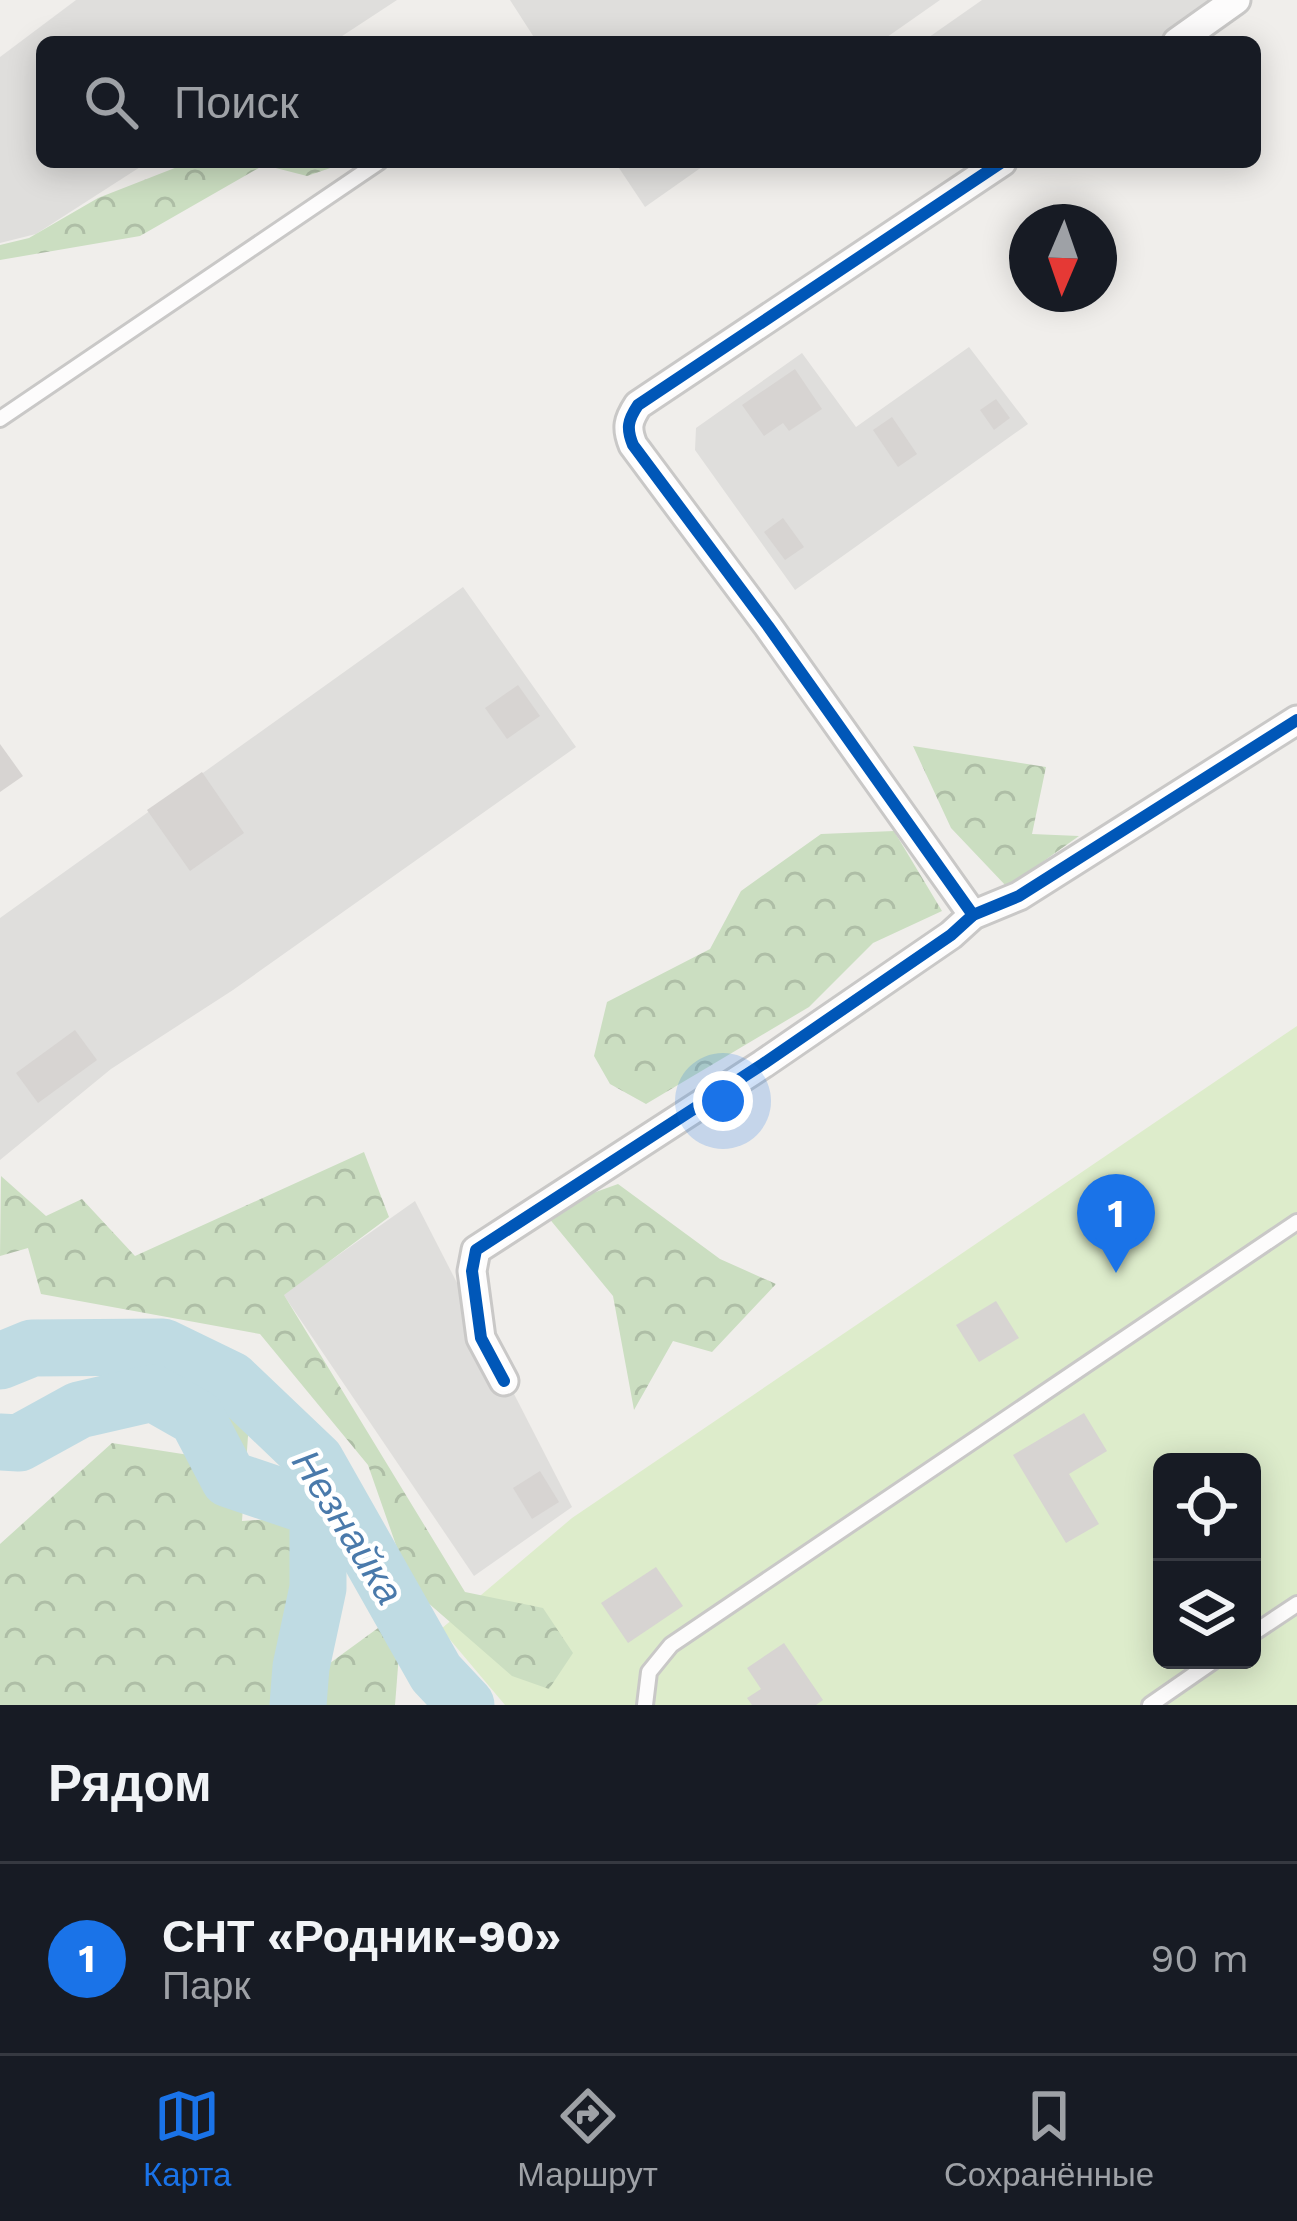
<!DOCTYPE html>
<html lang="ru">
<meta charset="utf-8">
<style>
:root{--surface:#171b24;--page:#242831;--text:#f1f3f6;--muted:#9ea1a6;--line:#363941;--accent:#1a73e8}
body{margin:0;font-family:"Work Sans",sans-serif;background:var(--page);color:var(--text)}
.controls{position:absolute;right:36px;bottom:36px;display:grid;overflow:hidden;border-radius:18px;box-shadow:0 6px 30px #0003}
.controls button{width:108px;height:108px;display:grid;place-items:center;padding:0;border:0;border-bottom:3px solid var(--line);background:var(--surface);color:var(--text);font:60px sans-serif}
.compass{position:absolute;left:1009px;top:204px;width:108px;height:108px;border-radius:50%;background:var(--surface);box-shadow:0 6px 30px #0003;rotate:182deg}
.you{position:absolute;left:723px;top:1101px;width:42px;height:42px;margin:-30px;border:9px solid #fff;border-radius:50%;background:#1a73e8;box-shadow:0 0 0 18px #1a73e833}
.badge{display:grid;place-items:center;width:78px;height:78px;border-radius:50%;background:var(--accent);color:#fff;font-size:39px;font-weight:700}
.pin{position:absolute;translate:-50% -99px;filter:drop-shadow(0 3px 6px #0008)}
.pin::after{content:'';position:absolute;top:63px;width:42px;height:36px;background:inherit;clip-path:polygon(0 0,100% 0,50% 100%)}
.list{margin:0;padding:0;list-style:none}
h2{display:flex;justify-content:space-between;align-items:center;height:156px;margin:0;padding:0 48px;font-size:51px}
h2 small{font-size:39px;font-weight:400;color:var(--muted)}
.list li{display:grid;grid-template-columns:78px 1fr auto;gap:36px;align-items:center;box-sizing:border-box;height:192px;padding:0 48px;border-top:3px solid var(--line)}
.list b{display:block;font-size:45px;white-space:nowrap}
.list p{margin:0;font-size:39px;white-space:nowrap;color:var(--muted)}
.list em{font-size:39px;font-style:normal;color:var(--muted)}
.icon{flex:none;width:66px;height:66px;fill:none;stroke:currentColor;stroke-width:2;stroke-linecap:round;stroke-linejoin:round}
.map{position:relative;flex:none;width:1297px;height:1705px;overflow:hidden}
.search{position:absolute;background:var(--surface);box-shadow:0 6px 30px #0003;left:36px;right:36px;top:36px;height:132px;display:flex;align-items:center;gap:30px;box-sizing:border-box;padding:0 42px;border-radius:18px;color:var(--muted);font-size:45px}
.sheet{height:348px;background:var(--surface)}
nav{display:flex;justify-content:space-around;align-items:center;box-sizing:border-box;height:168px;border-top:3px solid var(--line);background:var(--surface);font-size:33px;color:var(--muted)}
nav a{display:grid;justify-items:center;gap:6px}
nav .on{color:var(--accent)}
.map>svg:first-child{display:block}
.residential{fill:#dfdedc}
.grass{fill:#ddeccb;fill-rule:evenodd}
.forest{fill:url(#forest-crowns)}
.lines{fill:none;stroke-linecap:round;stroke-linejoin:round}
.river{stroke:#bfdbe3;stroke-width:57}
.building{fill:#d7d4d2}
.lane-casing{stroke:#c9c8c7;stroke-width:20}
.street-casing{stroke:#c9c8c7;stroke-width:33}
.lane{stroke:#fdfcfc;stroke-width:14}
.street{stroke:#fdfcfc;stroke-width:27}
.cycleway-casing{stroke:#fff;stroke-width:20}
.cycleway{stroke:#0057b8;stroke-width:12}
.labels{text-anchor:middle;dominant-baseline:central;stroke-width:9;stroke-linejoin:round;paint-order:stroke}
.water-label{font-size:39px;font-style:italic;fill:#4a7aab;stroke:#fff}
</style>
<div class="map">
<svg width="1297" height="1705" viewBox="0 0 1297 1705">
<defs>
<pattern id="forest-crowns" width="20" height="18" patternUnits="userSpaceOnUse" patternTransform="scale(3)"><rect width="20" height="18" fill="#cbdec1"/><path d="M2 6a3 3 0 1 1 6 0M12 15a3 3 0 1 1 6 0" fill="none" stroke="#aebea6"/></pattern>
</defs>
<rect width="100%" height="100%" fill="#f0eeeb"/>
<g class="residential">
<path d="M76,0H397L333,42H42V162H148L36,234L0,243V57Z"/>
<path d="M510,0H940L880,42H537Z"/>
<path d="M982,0H1222L1161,42H922Z"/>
<path d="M615,162H709L645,207Z"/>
<path d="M969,347L1028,424L795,590L695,450L696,428L802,353L856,427Z"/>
<path d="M463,587L576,747L233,990L111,1069L0,1160V918Z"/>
<path d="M415,1201L572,1507L474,1576L283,1294Z"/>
</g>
<path class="grass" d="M1297,1026V1705H505L441,1629L572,1518ZM1162,1462H1252V1660H1162Z"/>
<g class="forest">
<path d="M190,162H348L307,176L264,165L140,236L0,260V245L29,238L98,198Z"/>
<path d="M913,746L1046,767L1032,834L1079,836L1007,887L951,828Z"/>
<path d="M894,831L942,911L873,943L809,1007L646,1104L610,1084L594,1056L607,1002L710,949L741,891L821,834Z"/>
<path d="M364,1152L389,1217L284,1295L465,1592L543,1608L573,1653L549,1689L512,1676L411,1588L368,1465L260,1334L41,1294L28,1248L0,1256L1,1176L46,1216L82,1199L135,1256Z"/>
<path d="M618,1184L720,1259L776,1284L712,1352L673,1341L634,1410L613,1296L543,1211Z"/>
<path d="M171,1369L249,1422L242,1521L298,1517L280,1705H0V1544L112,1443L189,1455Z"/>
<path d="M389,1620L400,1641L395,1705H313L315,1674Z"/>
</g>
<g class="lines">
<g class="river">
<path d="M0,1361L32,1348L163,1347L231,1380L316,1461L436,1673L466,1705"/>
<path d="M0,1442L19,1443L79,1410L153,1393L197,1418L229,1479L318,1509V1588L301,1667L298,1705"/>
</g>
</g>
<g class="building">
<path d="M795,369L822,409L789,431L783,423L764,436L742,405Z"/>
<path d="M996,399L1010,418L994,430L980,410Z"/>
<path d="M892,417L917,454L898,467L873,430Z"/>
<path d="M783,518L804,547L785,560L764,532Z"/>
<path d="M518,685L540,716L507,739L485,708Z"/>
<path d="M0,744L23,776L0,792Z"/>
<path d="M202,772L244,833L190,871L147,810Z"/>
<path d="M75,1030L97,1060L38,1103L16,1073Z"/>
<path d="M996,1301L1019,1338L979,1362L956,1325Z"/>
<path d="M1084,1413L1107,1451L1069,1474L1099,1524L1066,1543L1013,1455Z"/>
<path d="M540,1471L559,1502L532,1519L513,1488Z"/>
<path d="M656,1567L683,1606L628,1643L601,1603Z"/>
<path d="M784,1643L823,1700L816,1705H752L747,1698L761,1689L747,1668Z"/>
</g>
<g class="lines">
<defs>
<g id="lane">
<path d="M0,419L379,162"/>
<path d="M1252,1634L1297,1604"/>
<path d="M645,1705L649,1672L671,1645L1297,1222"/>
<path d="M1150,1705L1215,1660"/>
</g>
<g id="street">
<path d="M1177,42L1236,0"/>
<path d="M973,915L768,626L633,445C626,428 628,420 638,405L1002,162"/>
<path d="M504,1381L481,1338L472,1271L476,1250L763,1064L951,935L973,915L1019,896L1297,720"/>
</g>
</defs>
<use href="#lane" class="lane-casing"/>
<use href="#street" class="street-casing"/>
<use href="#lane" class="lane"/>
<use href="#street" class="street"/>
<defs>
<g id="cycleway">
<path d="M973,915L768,626L633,445C626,428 628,420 638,405L1002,162"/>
<path d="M504,1381L481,1338L472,1271L476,1250L763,1064L951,935L973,915L1019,896L1297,720"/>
</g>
</defs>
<use href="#cycleway" class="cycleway-casing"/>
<use href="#cycleway" class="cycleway"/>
</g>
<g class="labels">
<g class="water-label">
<text transform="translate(348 1527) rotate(58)">Незнайка</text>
</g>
</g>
</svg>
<div class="controls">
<button><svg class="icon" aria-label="locate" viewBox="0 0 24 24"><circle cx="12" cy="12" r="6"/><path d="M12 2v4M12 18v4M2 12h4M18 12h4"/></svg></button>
<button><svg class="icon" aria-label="layers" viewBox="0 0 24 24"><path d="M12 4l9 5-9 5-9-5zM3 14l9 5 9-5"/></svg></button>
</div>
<svg class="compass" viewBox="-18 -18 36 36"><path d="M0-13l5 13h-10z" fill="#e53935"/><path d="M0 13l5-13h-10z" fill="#9ea1a6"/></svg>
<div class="you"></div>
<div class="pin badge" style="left:1116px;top:1273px">1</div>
<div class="search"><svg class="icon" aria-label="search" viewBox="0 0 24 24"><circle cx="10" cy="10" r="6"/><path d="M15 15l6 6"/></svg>Поиск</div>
</div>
<section class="sheet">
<h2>Рядом<small></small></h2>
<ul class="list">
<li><span class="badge">1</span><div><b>СНТ «Родник-90»</b><p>Парк</p></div><em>90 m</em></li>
</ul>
</section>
<nav>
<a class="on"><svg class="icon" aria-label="map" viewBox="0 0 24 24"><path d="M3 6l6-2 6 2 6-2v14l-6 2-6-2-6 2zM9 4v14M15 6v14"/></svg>Карта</a>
<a><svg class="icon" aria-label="directions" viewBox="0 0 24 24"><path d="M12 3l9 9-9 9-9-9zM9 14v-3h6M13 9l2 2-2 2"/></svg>Маршрут</a>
<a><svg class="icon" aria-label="saved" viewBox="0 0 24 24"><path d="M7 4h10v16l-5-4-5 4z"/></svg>Сохранённые</a>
</nav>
